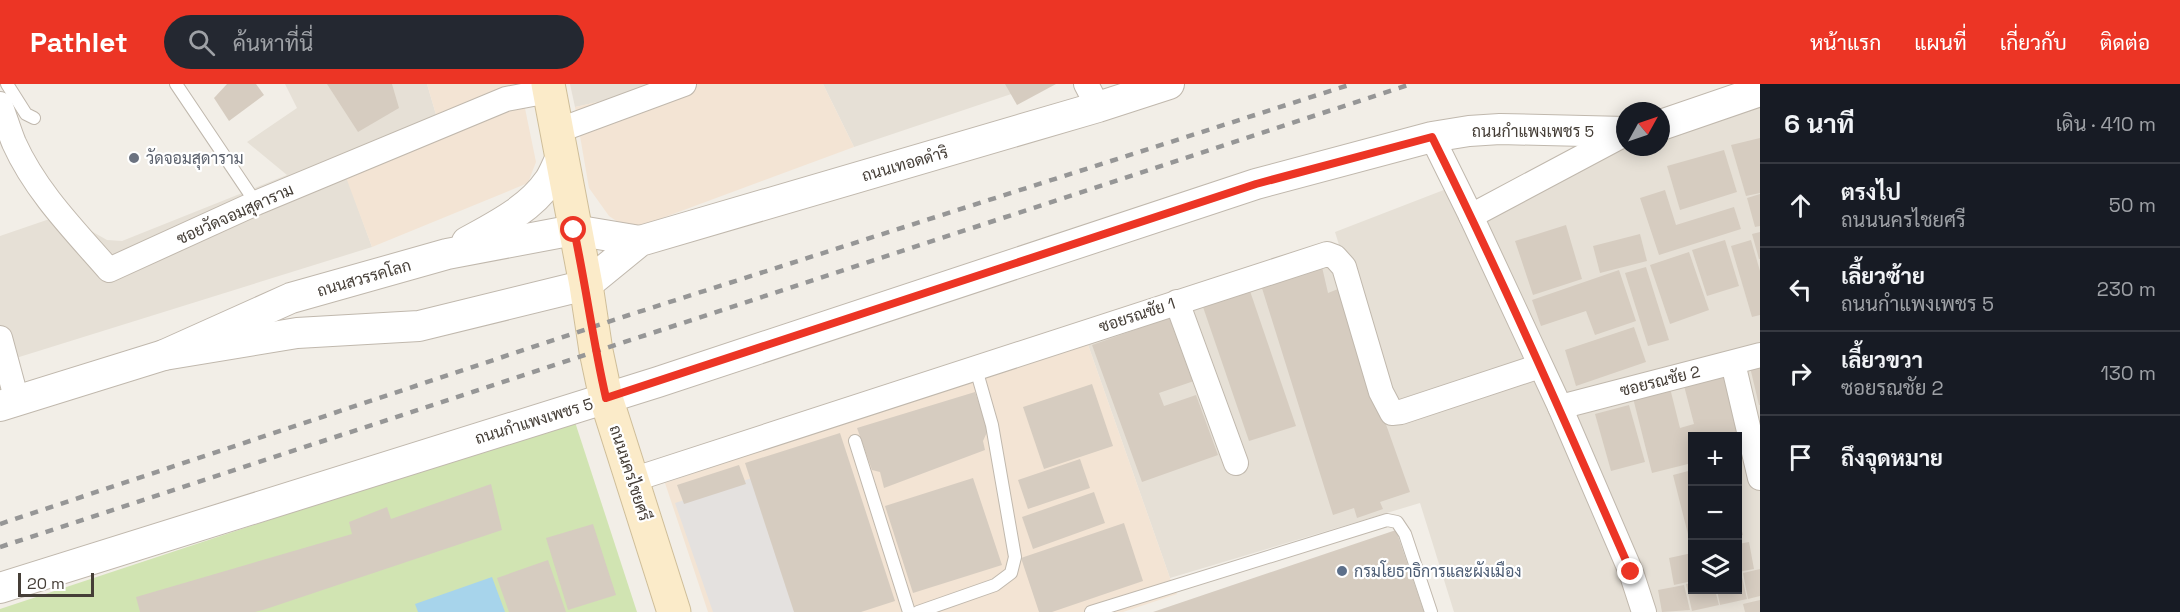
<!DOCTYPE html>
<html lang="th">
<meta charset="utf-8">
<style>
:root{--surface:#171b24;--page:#242831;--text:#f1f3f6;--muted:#9ea1a6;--line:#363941;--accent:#ec3525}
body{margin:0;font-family:"Space Grotesk",Sarabun,sans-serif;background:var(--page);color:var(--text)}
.controls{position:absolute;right:18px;bottom:18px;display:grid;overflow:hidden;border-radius:0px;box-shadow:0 3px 15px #0003}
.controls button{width:54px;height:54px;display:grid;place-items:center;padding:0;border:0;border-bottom:2px solid var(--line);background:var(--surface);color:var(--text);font:30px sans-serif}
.compass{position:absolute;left:1616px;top:18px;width:54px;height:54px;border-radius:50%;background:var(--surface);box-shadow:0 3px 15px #0003;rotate:50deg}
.scale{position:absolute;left:18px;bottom:15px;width:76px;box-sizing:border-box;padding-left:6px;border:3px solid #453e37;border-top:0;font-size:16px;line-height:21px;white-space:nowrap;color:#453e37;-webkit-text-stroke:4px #fff;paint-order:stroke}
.stop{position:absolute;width:18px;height:18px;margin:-14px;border:4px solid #ec3525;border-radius:50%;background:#fff}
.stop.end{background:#ec3525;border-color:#fff;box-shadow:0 2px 6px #0008}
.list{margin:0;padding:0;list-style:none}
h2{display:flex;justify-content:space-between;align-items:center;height:78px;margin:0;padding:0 24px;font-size:26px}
h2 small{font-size:20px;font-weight:400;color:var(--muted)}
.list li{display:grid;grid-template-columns:39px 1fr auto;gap:18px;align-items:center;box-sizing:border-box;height:84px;padding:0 24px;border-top:2px solid var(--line)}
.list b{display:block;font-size:22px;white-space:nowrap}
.list p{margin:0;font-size:20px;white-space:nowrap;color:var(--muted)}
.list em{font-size:20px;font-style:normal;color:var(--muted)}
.icon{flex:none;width:33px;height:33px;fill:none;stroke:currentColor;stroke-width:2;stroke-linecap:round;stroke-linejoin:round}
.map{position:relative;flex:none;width:1760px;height:528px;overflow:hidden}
header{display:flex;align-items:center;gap:36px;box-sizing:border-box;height:84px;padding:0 30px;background:var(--accent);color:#fff}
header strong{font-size:28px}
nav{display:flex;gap:33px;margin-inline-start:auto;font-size:21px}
.search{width:420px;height:54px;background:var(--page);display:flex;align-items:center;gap:15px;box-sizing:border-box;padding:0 21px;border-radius:33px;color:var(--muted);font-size:22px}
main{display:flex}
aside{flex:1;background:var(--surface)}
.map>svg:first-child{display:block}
.residential{fill:#e6e0d6;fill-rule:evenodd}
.commercial{fill:#f3e4d4}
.green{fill:#d1e4b2}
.parking{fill:#e4e1df}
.water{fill:#a7d4eb}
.building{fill:#d6ccc0}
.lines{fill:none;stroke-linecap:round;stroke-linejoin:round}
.service-casing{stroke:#c0b8ad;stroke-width:14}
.minor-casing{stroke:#c0b8ad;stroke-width:26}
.tertiary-casing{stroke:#c0b8ad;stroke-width:32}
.secondary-casing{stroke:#cfbe99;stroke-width:35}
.service{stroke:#fff;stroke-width:12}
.minor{stroke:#fff;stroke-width:24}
.tertiary{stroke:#fff;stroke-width:30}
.secondary{stroke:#fbebc9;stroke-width:33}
.rail{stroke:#969696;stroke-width:4.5;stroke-dasharray:8 8;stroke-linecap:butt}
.route{stroke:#ec3525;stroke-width:8}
.worship-dot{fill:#6b7280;stroke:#fff;stroke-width:2}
.service-dot{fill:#5c6f8a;stroke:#fff;stroke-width:2}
.labels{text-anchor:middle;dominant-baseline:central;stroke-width:4.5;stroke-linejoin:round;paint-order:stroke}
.street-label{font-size:16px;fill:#453e37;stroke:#fff}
.worship-label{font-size:16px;fill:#5b616d;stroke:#fff;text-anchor:start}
.service-label{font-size:16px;fill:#4e5e75;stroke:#fff;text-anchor:start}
</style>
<header>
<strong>Pathlet</strong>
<div class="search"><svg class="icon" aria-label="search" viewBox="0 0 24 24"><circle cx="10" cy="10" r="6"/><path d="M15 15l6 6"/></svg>ค้นหาที่นี่</div>
<nav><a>หน้าแรก</a><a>แผนที่</a><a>เกี่ยวกับ</a><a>ติดต่อ</a></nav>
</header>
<main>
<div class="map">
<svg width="1760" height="528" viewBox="0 0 1760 528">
<rect width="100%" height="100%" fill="#f2eee7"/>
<g class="residential">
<path d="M285,0H427L437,34L342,80L372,163L0,279V152L70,128L84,143L107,156L122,157L287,91L247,58L297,24Z"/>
<path d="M570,0H679L575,23Z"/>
<path d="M823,0H1055L1020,7L854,63Z"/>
<path d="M1760,17V528H1454L1420,419L1170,494L1086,255L1324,176L1336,182L1390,340H1395L1335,148L1467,97L1476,116L1625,63H1661V50ZM1692,352H1738V506H1692Z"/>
</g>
<g class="commercial">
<path d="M427,0H520L536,78L528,99L372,163L341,80L437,34Z"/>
<path d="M679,0H823L854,63L630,146L609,132L589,104L575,23Z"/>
<path d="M1086,255L1170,494L1177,510L1123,528H708L665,399Z"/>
</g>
<path class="green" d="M574,335L637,528H0V525Z"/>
<path class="parking" d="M758,392L799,528H713L675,419Z"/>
<path class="water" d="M492,493L505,528H418L415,520Z"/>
<g class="building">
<path d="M227,0H256L264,11L229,37L214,14Z"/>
<path d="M327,0H392L399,24L358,48Z"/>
<path d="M1005,0H1056L1017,21Z"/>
<path d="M1760,54V109L1746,112L1731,61Z"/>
<path d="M1724,66L1737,108L1680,126L1667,82Z"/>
<path d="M1665,106L1676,141L1734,123L1741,145L1659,171L1640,114Z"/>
<path d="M1760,110V142L1755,143L1747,114Z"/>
<path d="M1566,141L1582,195L1533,211L1515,157Z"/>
<path d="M1760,148V175H1759L1752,150Z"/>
<path d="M1640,150L1647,177L1600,189L1593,162Z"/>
<path d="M1725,156L1739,202L1707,212L1692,166Z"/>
<path d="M1751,156L1760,187V231L1752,233L1731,162Z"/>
<path d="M1689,168L1709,226L1670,240L1650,181Z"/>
<path d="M1322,183L1328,209L1338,205L1410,408L1380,418L1383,425L1357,434L1354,424L1333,431L1261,201Z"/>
<path d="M1646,183L1669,256L1648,262L1625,189Z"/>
<path d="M1619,186L1636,237L1595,251L1586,227L1541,242L1532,216Z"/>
<path d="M1250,207L1296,342L1249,357L1203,223Z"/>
<path d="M1171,233L1194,297L1159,309L1164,322L1196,311L1218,371L1142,398L1092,261Z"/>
<path d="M1634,243L1646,278L1576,302L1565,266Z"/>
<path d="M1760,277V321H1759L1749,279Z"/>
<path d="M1724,288L1744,366L1738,367V352H1692V379L1652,389L1632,310L1669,300L1680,344L1694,340L1683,298Z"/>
<path d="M1092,300L1113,362L1044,385L1023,323Z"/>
<path d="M975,308L988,346L983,357L985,366L884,404L880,388L872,386L857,344Z"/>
<path d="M1629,321L1645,378L1611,387L1595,330Z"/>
<path d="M840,349L895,517L861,528H794L745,379Z"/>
<path d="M1080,375L1090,404L1028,425L1018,396Z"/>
<path d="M739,381L746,400L684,420L677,401Z"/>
<path d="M1692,386V466L1673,391Z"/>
<path d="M973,394L1002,481L913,509L885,422Z"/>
<path d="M491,400L502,446L263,526L255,528H140L136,513L352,450L349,438L387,423L391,435Z"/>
<path d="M1094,408L1105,439L1033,465L1022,433Z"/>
<path d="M1738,432L1743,451L1738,452Z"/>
<path d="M1124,439L1143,497L1052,528H1039L1021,474Z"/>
<path d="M593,440L616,511L568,526L546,454Z"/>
<path d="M1396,446L1424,528H1153Z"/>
<path d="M1749,458L1754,485L1738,488V460Z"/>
<path d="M1692,469V497L1674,501L1669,474Z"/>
<path d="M548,476L566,528H509L497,494Z"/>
<path d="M1760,485V512L1748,515L1743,489Z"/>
<path d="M1741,489L1747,515L1720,521L1717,506H1738V490Z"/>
<path d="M1692,499V506H1715L1719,521L1692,527L1686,500Z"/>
<path d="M1684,501L1690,526L1662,528L1658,506Z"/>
<path d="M1760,516V528H1745L1743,520Z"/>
</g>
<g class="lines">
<defs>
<g id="service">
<path d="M7,0L26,30L34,34"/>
<path d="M176,0L256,119"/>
<path d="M855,357L909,528"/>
<path d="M918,528L995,501L1011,489L1015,473L992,341L976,285"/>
<path d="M1091,528L1387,436L1397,438L1405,450L1431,528"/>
</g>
<g id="minor">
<path d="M1086,0L1098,23"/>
<path d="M0,20C5,33 9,47 14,59C36,108 75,147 109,186L256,119L506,15L549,7"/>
<path d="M557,47L684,0"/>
<path d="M1432,53L1471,132L1560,323L1631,488L1644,528"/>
<path d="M1471,132L1625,50"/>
<path d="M1177,218L1236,379"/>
<path d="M0,254L17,317"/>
<path d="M1733,279L1760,394"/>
<path d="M1560,323L1760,271"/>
<path d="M632,396L1327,170L1335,173L1344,183L1381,308L1392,329L1401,328L1540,282"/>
</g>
<g id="tertiary">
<path d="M1661,41L1760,7"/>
<path d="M467,158C496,142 530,125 549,97C554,90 557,80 562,72"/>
<path d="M164,271L297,249L419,242L586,201L640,157L1098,23L1169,0"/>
<path d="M0,322L164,271L291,214L447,170L574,146L640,157"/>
<path d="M0,504L658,298L1256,100L1432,53L1469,47L1500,45L1625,48"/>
</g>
<path id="secondary" d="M548,0L586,201L596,267L606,314L674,528"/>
</defs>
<use href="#service" class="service-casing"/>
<use href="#minor" class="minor-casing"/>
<use href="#tertiary" class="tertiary-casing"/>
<use href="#secondary" class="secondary-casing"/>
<use href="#service" class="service"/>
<use href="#minor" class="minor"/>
<use href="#tertiary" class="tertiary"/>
<use href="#secondary" class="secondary"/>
<g class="rail">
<path d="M0,440L629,231L1352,0"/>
<path d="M0,463L1411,0"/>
</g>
</g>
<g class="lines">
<path class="route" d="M574,146C586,202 593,258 606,314L1256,100L1432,53C1503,196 1567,342 1631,488"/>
</g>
<circle class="worship-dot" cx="134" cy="74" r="6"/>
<circle class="service-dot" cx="1342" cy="487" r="6"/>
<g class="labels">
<g class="street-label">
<text x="1533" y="47">ถนนกำแพงเพชร 5</text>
<text transform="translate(905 80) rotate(-16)">ถนนเทอดดำริ</text>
<text transform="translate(235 130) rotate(-24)">ซอยวัดจอมสุดาราม</text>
<text transform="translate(364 194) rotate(-16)">ถนนสวรรคโลก</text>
<text transform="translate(1137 231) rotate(-18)">ซอยรณชัย 1</text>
<text transform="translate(1660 297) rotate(-14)">ซอยรณชัย 2</text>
<text transform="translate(534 337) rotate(-17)">ถนนกำแพงเพชร 5</text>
<text transform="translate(630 389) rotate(72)">ถนนนครไชยศรี</text>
</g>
<g class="worship-label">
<text x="146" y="74">วัดจอมสุดาราม</text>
</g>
<g class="service-label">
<text x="1354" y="487">กรมโยธาธิการและผังเมือง</text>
</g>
</g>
</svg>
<div class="controls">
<button>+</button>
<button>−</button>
<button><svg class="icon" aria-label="layers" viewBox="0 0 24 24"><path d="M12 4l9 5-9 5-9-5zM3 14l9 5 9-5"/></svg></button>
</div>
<svg class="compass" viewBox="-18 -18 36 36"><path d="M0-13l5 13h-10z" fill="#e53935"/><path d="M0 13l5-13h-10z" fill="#9ea1a6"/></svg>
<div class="scale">20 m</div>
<div class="stop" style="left:574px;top:146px"></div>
<div class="stop end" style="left:1631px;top:488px"></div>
</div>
<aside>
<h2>6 นาที<small>เดิน · 410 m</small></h2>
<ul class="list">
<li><svg class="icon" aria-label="ahead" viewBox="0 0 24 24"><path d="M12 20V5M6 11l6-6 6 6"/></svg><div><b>ตรงไป</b><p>ถนนนครไชยศรี</p></div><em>50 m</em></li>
<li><svg class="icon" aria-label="left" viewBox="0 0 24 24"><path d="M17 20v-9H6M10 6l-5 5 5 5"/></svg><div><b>เลี้ยวซ้าย</b><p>ถนนกำแพงเพชร 5</p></div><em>230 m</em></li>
<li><svg class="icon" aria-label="right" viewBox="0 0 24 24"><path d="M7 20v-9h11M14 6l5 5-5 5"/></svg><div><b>เลี้ยวขวา</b><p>ซอยรณชัย 2</p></div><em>130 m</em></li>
<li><svg class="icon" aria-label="arrive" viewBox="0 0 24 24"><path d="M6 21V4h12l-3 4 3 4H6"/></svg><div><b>ถึงจุดหมาย</b></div></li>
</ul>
</aside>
</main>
